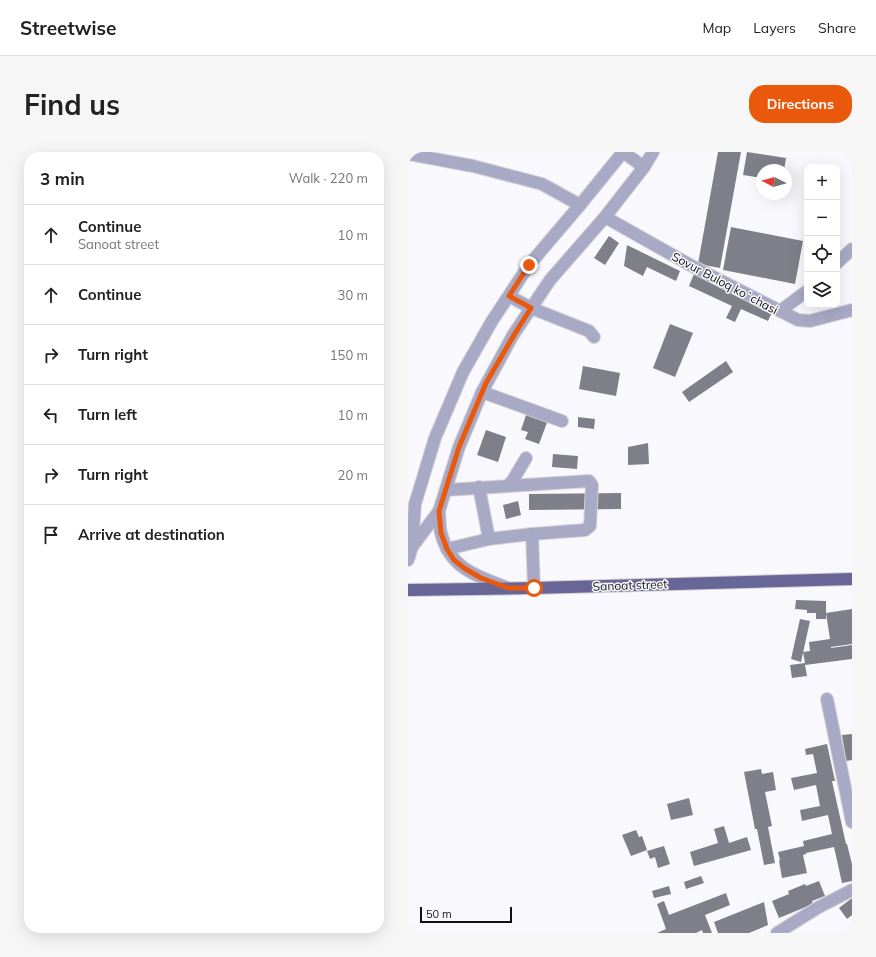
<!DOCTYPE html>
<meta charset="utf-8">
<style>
:root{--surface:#fff;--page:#f6f6f6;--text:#222;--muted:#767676;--line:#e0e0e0;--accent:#ea580c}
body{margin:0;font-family:Mulish,sans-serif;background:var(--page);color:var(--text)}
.controls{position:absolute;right:12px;top:12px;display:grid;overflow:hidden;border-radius:8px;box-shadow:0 4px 16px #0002}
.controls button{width:36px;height:36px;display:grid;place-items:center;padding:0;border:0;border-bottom:1px solid var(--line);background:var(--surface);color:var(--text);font:20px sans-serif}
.compass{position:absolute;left:348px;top:12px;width:36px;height:36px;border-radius:50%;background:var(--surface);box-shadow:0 4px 16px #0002;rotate:276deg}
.scale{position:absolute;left:12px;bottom:10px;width:92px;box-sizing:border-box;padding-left:4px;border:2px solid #121216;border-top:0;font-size:11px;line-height:14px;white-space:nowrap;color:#121216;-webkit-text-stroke:3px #f8f8fd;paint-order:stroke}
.stop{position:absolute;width:12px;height:12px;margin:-9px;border:3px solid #ea580c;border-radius:50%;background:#fff}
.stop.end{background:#ea580c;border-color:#fff;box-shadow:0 1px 4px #0008}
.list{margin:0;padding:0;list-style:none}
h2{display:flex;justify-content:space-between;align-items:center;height:52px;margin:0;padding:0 16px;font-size:17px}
h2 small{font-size:13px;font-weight:400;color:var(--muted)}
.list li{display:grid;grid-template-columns:26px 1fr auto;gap:12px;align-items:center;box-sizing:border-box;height:60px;padding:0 16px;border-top:1px solid var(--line)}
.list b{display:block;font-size:15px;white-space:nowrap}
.list p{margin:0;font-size:13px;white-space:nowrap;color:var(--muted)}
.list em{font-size:13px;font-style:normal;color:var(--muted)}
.icon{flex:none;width:22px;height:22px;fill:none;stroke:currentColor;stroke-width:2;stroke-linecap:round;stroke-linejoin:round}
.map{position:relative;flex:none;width:444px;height:781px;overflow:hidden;border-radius:16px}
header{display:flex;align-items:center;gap:24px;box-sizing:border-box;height:56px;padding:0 20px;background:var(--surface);border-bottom:1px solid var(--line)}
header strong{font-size:19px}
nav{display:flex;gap:22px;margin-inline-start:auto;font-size:14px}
.intro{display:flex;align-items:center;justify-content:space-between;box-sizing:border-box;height:96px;padding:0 24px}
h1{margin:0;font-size:28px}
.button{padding:10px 18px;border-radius:16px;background:var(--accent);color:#fff;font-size:14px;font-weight:700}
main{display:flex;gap:24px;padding:0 24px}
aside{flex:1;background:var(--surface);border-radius:16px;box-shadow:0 4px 16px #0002}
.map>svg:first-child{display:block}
.building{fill:#7f7f8a}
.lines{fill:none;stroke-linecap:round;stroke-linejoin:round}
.minor-casing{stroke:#d3d3d8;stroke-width:14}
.major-casing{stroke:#d3d3d8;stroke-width:14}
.minor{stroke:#a8a9c4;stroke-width:12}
.major{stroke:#676696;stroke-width:12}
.route{stroke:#ea580c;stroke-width:5}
.labels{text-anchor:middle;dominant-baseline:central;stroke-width:3;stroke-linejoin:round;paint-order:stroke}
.street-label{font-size:12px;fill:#121216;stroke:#f8f8fd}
</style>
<header>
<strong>Streetwise</strong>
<nav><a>Map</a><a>Layers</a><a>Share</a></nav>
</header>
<div class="intro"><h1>Find us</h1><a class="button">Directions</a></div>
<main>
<aside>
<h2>3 min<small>Walk · 220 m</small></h2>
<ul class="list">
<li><svg class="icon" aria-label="ahead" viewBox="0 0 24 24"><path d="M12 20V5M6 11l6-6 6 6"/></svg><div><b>Continue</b><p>Sanoat street</p></div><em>10 m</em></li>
<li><svg class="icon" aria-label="ahead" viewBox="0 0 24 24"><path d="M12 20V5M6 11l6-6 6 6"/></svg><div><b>Continue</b></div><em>30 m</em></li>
<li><svg class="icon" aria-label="right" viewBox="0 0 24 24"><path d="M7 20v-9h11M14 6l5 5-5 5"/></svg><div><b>Turn right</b></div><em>150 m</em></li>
<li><svg class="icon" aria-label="left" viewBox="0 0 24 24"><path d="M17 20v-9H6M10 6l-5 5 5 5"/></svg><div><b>Turn left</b></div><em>10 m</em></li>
<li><svg class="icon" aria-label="right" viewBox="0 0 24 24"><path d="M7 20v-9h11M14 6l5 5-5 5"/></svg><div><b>Turn right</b></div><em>20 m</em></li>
<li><svg class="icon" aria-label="arrive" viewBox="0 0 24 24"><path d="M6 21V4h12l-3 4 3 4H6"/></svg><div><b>Arrive at destination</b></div></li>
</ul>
</aside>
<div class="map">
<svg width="444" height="781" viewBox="0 0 444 781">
<rect width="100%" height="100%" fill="#f8f8fd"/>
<g class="building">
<path d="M310,0H333L312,116L290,112Z"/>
<path d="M339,0L378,6L376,18H354V26L335,23Z"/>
<path d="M323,75L395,89L387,132L315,118Z"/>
<path d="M201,84L211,91L197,113L186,106Z"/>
<path d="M219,93L272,119L268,129L239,115L235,124L216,114Z"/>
<path d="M286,122L365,158L360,169L333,157L327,170L318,166L324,154L281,134Z"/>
<path d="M262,172L285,181L267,225L245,216Z"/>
<path d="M318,209L325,220L281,250L274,240Z"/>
<path d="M175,214L212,221L208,244L171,237Z"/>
<path d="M119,260L140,268L131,292L117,287L120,280L113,278Z"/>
<path d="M170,265L187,267L186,277L170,275Z"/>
<path d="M78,278L98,285L90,310L69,303Z"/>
<path d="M240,291L241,312L220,313V295Z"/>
<path d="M145,302L170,304L169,317L144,315Z"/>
<path d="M213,341V357L121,358V342Z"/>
<path d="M110,349L113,363L98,367L95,353Z"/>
<path d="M388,448L418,449V467H408V461H399V458L387,457Z"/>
<path d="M444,457V492L423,495V496L444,493V507L397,513L399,524L384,526L382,513L397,511L395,500L402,499L401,490L422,487L418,461Z"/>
<path d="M392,467L402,469L393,510L383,507Z"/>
<path d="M444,582V608L438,609L434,583Z"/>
<path d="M419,592L427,629H424L438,692H439L444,712V729L434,731L426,695L398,701V702L395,703L399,721L374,726L371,709L372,708L370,700L396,694L395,689L424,682L420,663L394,669L392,658L412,654L408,633L386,638L383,626L409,621L405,602L398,603L397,597Z"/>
<path d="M353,617L354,622L365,620L368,638L357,640L364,674L360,675L367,711L356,713L349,677H347L336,620Z"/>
<path d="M281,646L285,663L263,668L259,652Z"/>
<path d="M316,674L321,691L339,685L343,698L286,714L282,700L310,691L306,677Z"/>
<path d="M228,678L231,685L234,684L239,698L223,704L214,683Z"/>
<path d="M256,694L262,712L250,716L247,705L242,707L239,699Z"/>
<path d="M293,724L296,731L278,737L276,730Z"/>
<path d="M411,729L417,744L404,749L405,752L371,766L364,749L381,742L380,739L397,732L398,734Z"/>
<path d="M261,734L263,742L246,746L244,739Z"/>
<path d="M318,741L322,753L297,763L304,781H295L294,778L288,781H249L258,777L249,752L256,749L261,763Z"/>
<path d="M444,746V763L439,767L431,756Z"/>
<path d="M356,750L360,773L341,781H310L306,770Z"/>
</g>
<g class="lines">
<defs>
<g id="minor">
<path d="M215,0L236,15"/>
<path d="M0,2L65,14L134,32L172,53"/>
<path d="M197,65L284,114L390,168L402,169L444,158"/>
<path d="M429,111L444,97"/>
<path d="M101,144L123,156L181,179L186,185"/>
<path d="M372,159L399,139"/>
<path d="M74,240L154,269"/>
<path d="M100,334L105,328L118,306"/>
<path d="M71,335L81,387"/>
<path d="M38,338L181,329L184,333L182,374L177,378L124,382L81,387L39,397"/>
<path d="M31,359C32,366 31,374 33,381C42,417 69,424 100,436"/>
<path d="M124,382L126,436"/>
<path d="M4,395L31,359L51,295L74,240L105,183L142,128L197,65L236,15L245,0"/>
<path d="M0,408L4,395L7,352L27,286L55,220L84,169L121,113L172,53L215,0"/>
<path d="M419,547L444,670"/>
<path d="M369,781L411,755L444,738"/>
</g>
<path id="major" d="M0,438L126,436L444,427"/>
</defs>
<use href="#minor" class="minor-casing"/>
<use href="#major" class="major-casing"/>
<use href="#minor" class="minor"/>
<use href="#major" class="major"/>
</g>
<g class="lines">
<path class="route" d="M121,113L101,144L123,156L106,183L78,231L51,295L31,359L33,381L39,397L46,408L56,416L73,426L100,436H126"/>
</g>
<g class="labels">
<g class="street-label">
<text transform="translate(317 131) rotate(28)">Sovur Buloq koʻchasi</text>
<text transform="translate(222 433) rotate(-2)">Sanoat street</text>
</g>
</g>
</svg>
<div class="controls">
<button>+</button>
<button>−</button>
<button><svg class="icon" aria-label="locate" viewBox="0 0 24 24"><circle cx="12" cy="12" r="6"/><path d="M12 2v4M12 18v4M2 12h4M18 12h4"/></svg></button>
<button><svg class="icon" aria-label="layers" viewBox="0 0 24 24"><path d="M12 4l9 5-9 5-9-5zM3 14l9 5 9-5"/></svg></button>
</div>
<svg class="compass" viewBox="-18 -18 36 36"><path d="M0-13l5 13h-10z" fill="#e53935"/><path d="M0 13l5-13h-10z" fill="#767676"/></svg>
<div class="scale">50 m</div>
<div class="stop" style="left:126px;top:436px"></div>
<div class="stop end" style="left:121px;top:113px"></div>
</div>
</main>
